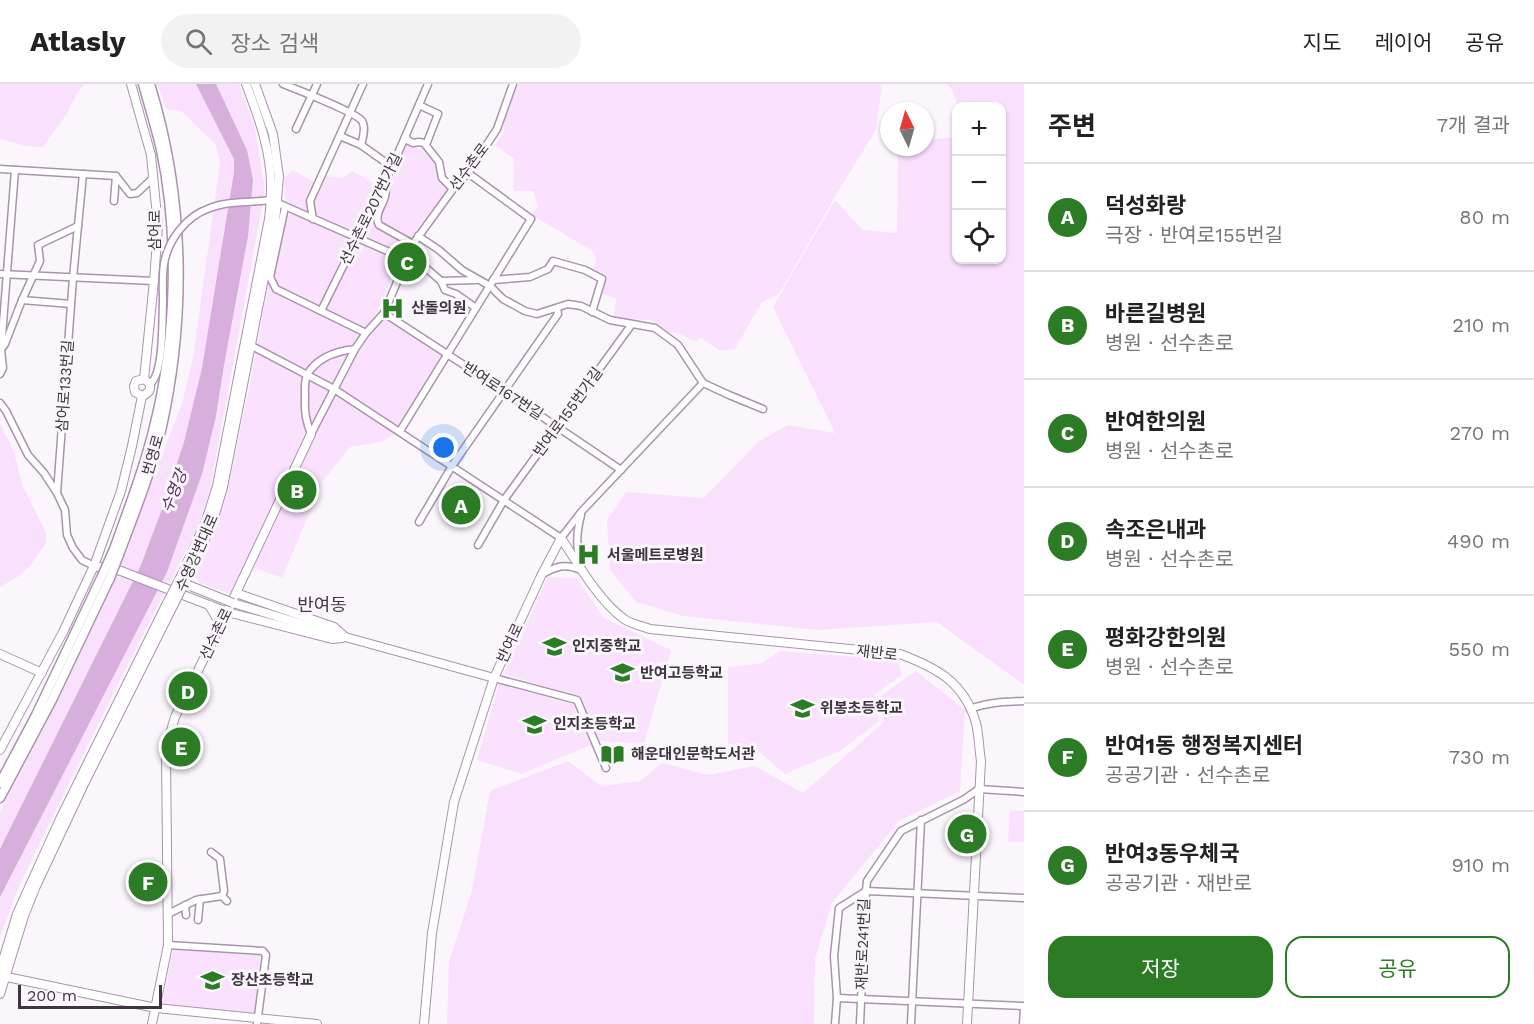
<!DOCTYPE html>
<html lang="ko">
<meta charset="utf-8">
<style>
:root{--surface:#fff;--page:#f2f2f2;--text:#222;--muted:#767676;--line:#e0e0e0;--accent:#2c7b25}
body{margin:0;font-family:"Work Sans","Noto Sans KR",sans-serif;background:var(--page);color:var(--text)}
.controls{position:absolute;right:18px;top:18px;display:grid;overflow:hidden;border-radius:12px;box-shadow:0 2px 4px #0004}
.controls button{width:54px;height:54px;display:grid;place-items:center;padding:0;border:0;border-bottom:2px solid var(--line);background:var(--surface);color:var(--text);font:30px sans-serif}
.compass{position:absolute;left:880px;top:18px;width:54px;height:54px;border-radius:50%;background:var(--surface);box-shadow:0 2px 4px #0004;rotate:355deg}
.scale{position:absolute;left:18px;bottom:15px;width:144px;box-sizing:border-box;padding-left:6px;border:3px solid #3f3540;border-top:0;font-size:16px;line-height:21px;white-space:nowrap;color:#3f3540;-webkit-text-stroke:4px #fbf6fc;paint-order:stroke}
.you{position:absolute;left:444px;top:364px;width:21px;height:21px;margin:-15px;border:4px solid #fff;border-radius:50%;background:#1a73e8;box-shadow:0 0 0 9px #1a73e833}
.badge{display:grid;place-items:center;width:39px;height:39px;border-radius:50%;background:var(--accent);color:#fff;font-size:20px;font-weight:700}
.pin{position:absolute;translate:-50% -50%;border:3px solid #fff;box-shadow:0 2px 6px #0006}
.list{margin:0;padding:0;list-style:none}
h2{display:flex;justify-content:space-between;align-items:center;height:78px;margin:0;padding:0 24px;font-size:26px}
h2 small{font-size:20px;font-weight:400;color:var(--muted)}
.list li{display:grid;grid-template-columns:39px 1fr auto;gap:18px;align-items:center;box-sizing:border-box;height:108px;padding:0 24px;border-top:2px solid var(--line)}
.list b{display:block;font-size:22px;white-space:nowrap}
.list p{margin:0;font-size:20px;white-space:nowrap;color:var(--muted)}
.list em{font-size:20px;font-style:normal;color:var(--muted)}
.actions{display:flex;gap:12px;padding:18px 24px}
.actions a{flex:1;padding:14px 0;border:2px solid var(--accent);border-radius:18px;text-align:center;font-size:21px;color:var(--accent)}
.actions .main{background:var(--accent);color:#fff}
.icon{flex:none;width:33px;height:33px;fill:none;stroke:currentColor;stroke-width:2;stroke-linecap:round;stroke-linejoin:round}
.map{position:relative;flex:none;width:1024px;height:940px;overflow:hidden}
header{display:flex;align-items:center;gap:36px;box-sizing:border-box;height:84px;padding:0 30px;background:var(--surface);border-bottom:2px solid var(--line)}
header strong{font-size:28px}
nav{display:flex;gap:33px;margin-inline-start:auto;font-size:21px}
.search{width:420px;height:54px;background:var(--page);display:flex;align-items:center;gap:15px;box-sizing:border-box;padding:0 21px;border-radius:33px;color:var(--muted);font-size:22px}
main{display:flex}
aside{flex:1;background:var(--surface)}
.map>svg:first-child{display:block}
.built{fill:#fae2fe}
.green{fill:#f9e1fd}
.water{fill:#d6afdd}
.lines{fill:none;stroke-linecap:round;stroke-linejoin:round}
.minor-casing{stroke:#aa93ad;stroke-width:9}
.major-casing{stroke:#aa93ad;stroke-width:10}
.highway-casing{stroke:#aa93ad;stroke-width:11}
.minor{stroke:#fff;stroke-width:6}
.major{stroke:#fff;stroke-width:8}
.highway{stroke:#fff;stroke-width:8}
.minor-bridge-casing{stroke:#aa93ad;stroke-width:9;stroke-linecap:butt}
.major-bridge-casing{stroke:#aa93ad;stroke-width:10;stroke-linecap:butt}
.highway-bridge-casing{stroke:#aa93ad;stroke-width:11;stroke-linecap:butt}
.minor-bridge{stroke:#fff;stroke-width:6}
.major-bridge{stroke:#fff;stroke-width:8}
.highway-bridge{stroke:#fff;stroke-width:8}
.labels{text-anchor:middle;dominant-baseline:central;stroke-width:6;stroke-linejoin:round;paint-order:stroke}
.street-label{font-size:15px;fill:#3f3540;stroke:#fbf6fc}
.poi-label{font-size:15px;font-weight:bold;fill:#3f3540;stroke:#fbf6fc;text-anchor:start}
.water-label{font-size:16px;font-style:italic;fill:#592860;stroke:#fbf6fc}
.quarter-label{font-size:18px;fill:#49354c;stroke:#fbf6fc}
</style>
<header>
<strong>Atlasly</strong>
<div class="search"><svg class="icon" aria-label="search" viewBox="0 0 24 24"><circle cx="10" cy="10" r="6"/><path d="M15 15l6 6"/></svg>장소 검색</div>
<nav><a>지도</a><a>레이어</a><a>공유</a></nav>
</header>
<main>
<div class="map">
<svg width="1024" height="940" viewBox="0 0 1024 940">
<rect width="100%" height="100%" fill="#fbf6fc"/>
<g class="built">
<path d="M518,0H882L876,46L833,116L779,210L762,218L735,265L720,267L701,254L696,257L692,256L678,249L666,248L655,239L649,236L624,235L614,232L616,215L600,209L604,193L591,187L596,178L594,168L530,130L538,124V122L533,107H515L513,103L514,75L495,61L504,49V37Z"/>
<path d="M405,60L420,65L423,63L439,84L441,98L444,104L447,106L411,153L404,165L397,166L285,117L284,94L293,86L314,98L322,97L325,92L343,94L352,87L384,105Z"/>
<path d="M293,129L395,174L397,181L377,229L355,259L297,369L230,510L199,499L196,492L229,400L256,270L274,164L280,137Z"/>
<path d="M384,234L440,269L443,274L400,340L396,350L381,358L350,363L323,397L282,494L253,483L333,315L356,272Z"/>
<path d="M548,493L577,494L604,534L671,566L644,660L599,657L579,613L504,590Z"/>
<path d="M779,567L898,576L902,591L874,611L879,637L840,667L785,690L759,668L728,663V583L762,579Z"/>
<path d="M499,600L573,620L591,661L521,690L477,676Z"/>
<path d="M1010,726L1024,727V758H1008Z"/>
<path d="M173,866L261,871L255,931L162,920Z"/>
</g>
<g class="green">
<path d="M0,0H84L76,11L68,28L43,63L26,62L0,55Z"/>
<path d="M157,0H239L255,44L265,106L210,406L197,445L116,604L18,804L0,854V728L61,610L102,524L127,466L150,401L182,320L193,274L220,79L216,61L181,27L166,25Z"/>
<path d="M947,0H1024V601L937,538L817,546L683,532L636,518L610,486L607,436L626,408L704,414L758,358L788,341L835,349L773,223L835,116L863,146L897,149L898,63H925V56L956,53V176H1002V22H958L952,6Z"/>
<path d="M0,339L14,368L23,403L46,448V459L30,482L19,492L0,503Z"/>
<path d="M607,549L639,561L620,607L587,594Z"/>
<path d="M533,557L576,575L564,605L517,590Z"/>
<path d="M779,584L787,664L780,665L743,642L739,590Z"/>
<path d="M916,587L965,626L960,707L899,737L832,819L815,875L814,940H447L449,878L472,806L490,707L568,677L601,702L640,697L662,679L708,691L755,682L803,709L884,638L879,613Z"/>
<path d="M498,630L533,640L520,683L485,672Z"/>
<path d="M185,887L237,891L235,922L183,918Z"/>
</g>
<path class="water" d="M196,0H216L247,66L253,96L248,152L224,281L216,332L202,390L167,488L0,813V765L141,481L162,425L184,358L202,284L234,88V75Z"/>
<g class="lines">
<defs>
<g id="minor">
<path d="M283,0C296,5 357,29 362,37C366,43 363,54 361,61"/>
<path d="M419,21L438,30L426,61"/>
<path d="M296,45L317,0"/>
<path d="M340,52L361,61L392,83"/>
<path d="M406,52L407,56L413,59L419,58L424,59L439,78L442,94L453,105"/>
<path d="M0,85L116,92L130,110L137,109L153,94"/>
<path d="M386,98C386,104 386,108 385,113C382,123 374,131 379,141L413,160"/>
<path d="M114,117L116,92"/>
<path d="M261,117L271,116L426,184L441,197L445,206L456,210L476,224"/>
<path d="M285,123L270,193L276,205L366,249"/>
<path d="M313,135L310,117L363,0"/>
<path d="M418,152L439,166L462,186L490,202L503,215L525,227L537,230L568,220L581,222L610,236L655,244L678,261L703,299"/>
<path d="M0,190L154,197"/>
<path d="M493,196L530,193L548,185L553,177L585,186L602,195L592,228"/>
<path d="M441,197L476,196"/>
<path d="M22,216L71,220"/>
<path d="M321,227L392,83L428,0"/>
<path d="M384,229L504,307L621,386"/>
<path d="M250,261L334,305L561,454L582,427L703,299"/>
<path d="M2,264L5,260L22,216L40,177L38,161L78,142"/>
<path d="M0,290L3,284L1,265L15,86"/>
<path d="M703,299L729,311L763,325"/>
<path d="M150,300C164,289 162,237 163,218"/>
<path d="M0,319L6,327L28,371L44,389L57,409L65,426L67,451L73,464L82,476L94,482"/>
<path d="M400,347L531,135L468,89"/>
<path d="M311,350L355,265L366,249L384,229L413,160L453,105L468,89L497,45L513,0"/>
<path d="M311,350C306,338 304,327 305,314C305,306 304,298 307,291C317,273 337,267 355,265"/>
<path d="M57,409L73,194L83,90"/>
<path d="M419,438L452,382L558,230L557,224"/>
<path d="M478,461L504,416L632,240"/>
<path d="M581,482C576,462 576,451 581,431"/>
<path d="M541,491C556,482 565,479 581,486"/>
<path d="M494,594L577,616L606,684"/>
<path d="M970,625C987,618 1006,618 1024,617"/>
<path d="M211,768L220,775L224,807L222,812"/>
<path d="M866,807L1024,814"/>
<path d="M185,821L186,831"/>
<path d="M168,830L196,816L222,812L227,817"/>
<path d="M198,836L200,815"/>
<path d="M168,861L263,867L266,871L257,940"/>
<path d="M837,914L1024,922"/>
<path d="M835,940L837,914L834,872L839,824L866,807"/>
<path d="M860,940L866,807L867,797L901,747L963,716L979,705L1024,708"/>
<path d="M911,940L921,736"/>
<path d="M1023,940L1024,924"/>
</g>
<g id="major">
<path d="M131,0L151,71L158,142L154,197L144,295"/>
<path d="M142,312L135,308L134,302L136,297L144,295"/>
<path d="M142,312C148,310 151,306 150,300L144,295"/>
<path d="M94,482L121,487L227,528L332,555L342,554"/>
<path d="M183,488L206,437L217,402L269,135C270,126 271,116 271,107C272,69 259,34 246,0"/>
<path d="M189,490L212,440L223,403L275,138L279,93L273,50L255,0"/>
<path d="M236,509L334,543L343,551"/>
<path d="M233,519L338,551L494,594"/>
<path d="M209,521L217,535L219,544"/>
<path d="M0,570L42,589"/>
<path d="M0,666L63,548L94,482L121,407L132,362L142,312"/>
<path d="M0,886L17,830L31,799L61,733L165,523"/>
<path d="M2,892L156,924L317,940"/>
<path d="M0,910L24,832L36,802L83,702L172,524"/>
<path d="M152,940L168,861L166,671L170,650L175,633L227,528L311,350"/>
<path d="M424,940L432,849L454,718L494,594L541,492L561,454C578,480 599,517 624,535C631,540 642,542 650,545L900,570C937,584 964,598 976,639C979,651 979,665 981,677L967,940"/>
</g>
<g id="highway">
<path d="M114,465C129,423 145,382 155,339C176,255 179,151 161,66C156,44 149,22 143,0"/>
<path d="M120,468C135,428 151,388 161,347C187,232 185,113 150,0"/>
<path d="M0,699L36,631L102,492"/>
<path d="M0,714L52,616L110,494"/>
</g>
</defs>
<use href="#minor" class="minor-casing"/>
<use href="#major" class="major-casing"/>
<use href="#highway" class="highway-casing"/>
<use href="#minor" class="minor"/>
<use href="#major" class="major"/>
<use href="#highway" class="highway"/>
<defs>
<path id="minor-bridge" d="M163,218C163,206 162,193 164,180C168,156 186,132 210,124C226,118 244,118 261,117"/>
<g id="major-bridge">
<path d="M178,497L233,519"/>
<path d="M165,523L183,488"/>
<path d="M172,524L189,490"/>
</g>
<g id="highway-bridge">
<path d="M102,492L114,465"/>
<path d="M110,494L120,468"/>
</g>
</defs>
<use href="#minor-bridge" class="minor-bridge-casing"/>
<use href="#major-bridge" class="major-bridge-casing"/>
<use href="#highway-bridge" class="highway-bridge-casing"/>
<use href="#minor-bridge" class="minor-bridge"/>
<use href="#major-bridge" class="major-bridge"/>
<use href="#highway-bridge" class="highway-bridge"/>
</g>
<defs>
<symbol id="hospital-bare" viewBox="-9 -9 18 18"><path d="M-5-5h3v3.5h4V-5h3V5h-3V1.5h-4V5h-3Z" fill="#2c7b25" stroke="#fbf6fc" stroke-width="2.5" paint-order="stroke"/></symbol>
<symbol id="school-bare" viewBox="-9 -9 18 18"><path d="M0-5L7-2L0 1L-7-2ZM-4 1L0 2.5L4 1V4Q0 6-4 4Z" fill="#2c7b25" stroke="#fbf6fc" stroke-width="2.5" paint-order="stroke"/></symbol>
<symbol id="library-bare" viewBox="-9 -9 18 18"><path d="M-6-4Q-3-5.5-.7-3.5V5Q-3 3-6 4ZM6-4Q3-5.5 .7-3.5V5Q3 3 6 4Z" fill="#2c7b25" stroke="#fbf6fc" stroke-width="2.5" paint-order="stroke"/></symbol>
</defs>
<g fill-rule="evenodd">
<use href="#hospital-bare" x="376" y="208" width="33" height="33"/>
<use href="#hospital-bare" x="572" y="454" width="33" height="33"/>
<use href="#school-bare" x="538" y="546" width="33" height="33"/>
<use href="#school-bare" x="606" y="572" width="33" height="33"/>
<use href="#school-bare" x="786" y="608" width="33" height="33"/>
<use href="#school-bare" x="518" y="624" width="33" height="33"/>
<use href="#library-bare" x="596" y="654" width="33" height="33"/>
<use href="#school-bare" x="196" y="880" width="33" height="33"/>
</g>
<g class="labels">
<g class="street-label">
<text transform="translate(469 83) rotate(-53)">선수촌로</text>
<text transform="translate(371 125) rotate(-64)">선수촌로207번가길</text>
<text transform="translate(155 146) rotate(-90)">삼어로</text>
<text transform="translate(65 302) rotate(-86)">삼어로133번길</text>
<text transform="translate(503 307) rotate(33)">반여로167번길</text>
<text transform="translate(568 328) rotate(-54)">반여로155번가길</text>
<text transform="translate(153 371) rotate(-74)">번영로</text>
<text transform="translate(197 469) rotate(-66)">수영강변대로</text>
<text transform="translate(216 550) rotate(-64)">선수촌로</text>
<text transform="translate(510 559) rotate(-65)">반여로</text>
<text transform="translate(877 569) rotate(7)">재반로</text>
<text transform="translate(863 860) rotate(-88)">재반로241번길</text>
</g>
<g class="poi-label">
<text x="411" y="224">산돌의원</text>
<text x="607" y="471">서울메트로병원</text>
<text x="572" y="562">인지중학교</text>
<text x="640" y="589">반여고등학교</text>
<text x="820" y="624">위봉초등학교</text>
<text x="553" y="640">인지초등학교</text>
<text x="631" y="670">해운대인문학도서관</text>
<text x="231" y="896">장산초등학교</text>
</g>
<g class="water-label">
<text transform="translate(174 407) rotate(-68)">수영강</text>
</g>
<g class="quarter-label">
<text x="322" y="520">반여동</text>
</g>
</g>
</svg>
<div class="controls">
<button>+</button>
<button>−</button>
<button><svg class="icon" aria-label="locate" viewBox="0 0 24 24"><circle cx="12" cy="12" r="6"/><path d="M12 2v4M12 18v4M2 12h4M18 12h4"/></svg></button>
</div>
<svg class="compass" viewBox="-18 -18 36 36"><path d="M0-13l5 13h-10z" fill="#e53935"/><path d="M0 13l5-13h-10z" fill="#767676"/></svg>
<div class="scale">200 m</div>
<div class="you"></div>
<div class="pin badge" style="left:461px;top:421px">A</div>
<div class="pin badge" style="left:297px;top:406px">B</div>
<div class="pin badge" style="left:407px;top:178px">C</div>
<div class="pin badge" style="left:188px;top:607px">D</div>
<div class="pin badge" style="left:181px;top:663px">E</div>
<div class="pin badge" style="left:148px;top:798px">F</div>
<div class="pin badge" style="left:967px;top:750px">G</div>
</div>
<aside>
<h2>주변<small>7개 결과</small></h2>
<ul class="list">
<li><span class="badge">A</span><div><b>덕성화랑</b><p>극장 · 반여로155번길</p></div><em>80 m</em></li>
<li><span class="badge">B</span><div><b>바른길병원</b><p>병원 · 선수촌로</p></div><em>210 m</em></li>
<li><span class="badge">C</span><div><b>반여한의원</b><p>병원 · 선수촌로</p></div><em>270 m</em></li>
<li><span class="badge">D</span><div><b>속조은내과</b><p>병원 · 선수촌로</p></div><em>490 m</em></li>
<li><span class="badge">E</span><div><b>평화강한의원</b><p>병원 · 선수촌로</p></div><em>550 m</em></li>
<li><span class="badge">F</span><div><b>반여1동 행정복지센터</b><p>공공기관 · 선수촌로</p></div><em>730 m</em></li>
<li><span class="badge">G</span><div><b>반여3동우체국</b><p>공공기관 · 재반로</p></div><em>910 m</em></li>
</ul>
<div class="actions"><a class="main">저장</a><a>공유</a></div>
</aside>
</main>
